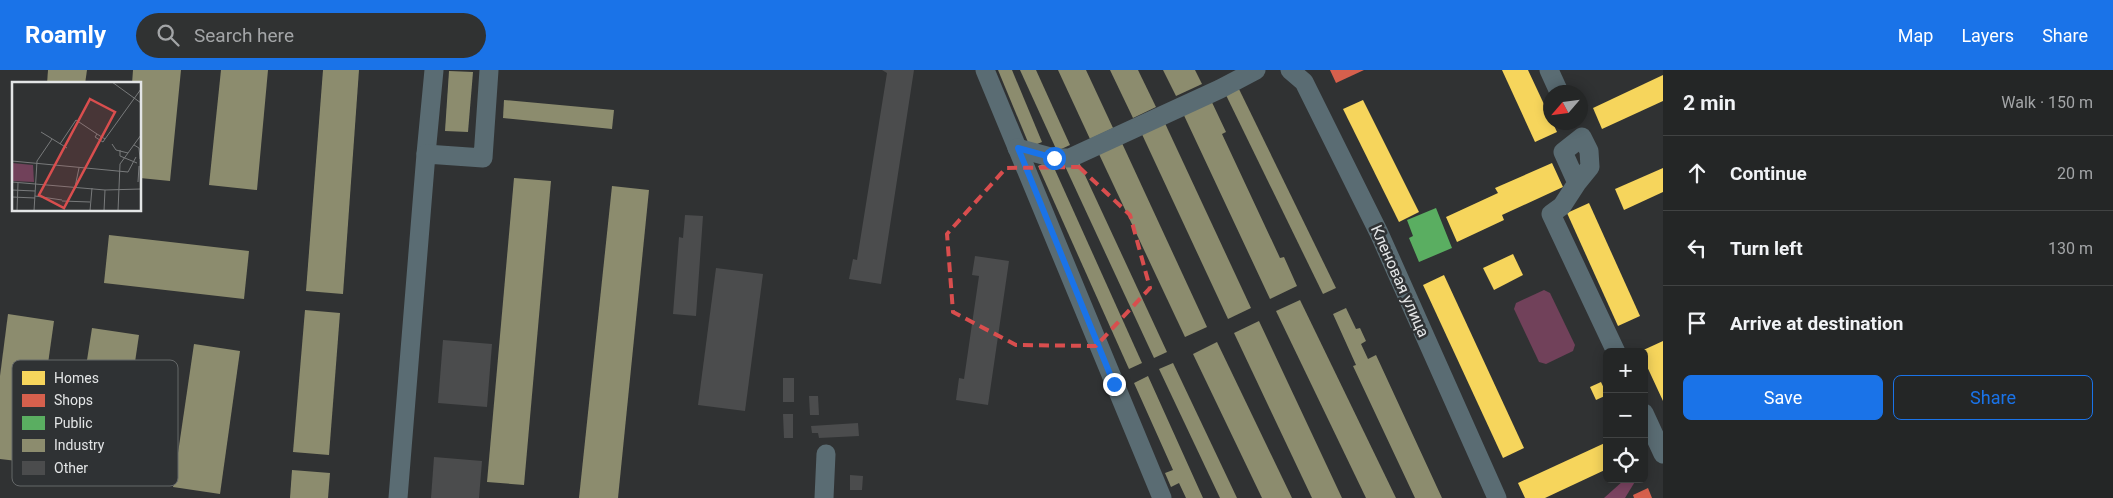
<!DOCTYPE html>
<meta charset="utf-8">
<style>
:root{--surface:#242626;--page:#303232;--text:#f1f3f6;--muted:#a3a5a7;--line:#414343;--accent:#1a73e8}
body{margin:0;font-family:Roboto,sans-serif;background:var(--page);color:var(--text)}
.controls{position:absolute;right:15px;bottom:15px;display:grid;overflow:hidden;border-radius:8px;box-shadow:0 2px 12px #0003}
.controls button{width:45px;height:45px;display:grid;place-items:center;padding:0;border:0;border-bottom:1px solid var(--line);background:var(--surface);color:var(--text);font:25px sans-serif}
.compass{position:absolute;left:1543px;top:15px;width:45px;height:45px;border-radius:50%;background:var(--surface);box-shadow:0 2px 12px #0003;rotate:242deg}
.stop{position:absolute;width:15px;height:15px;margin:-11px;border:4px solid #1a73e8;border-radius:50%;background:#fff}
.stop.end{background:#1a73e8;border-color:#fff;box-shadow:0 1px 5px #0008}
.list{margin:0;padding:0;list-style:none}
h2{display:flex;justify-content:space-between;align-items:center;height:65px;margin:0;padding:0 20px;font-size:21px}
h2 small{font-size:16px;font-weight:400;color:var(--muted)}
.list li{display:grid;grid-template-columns:32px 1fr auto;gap:15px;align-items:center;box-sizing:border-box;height:75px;padding:0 20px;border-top:1px solid var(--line)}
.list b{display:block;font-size:19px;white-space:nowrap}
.list em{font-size:16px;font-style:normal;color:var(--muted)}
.actions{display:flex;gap:10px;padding:15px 20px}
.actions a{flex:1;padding:11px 0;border:1px solid var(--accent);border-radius:8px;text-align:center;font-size:18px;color:var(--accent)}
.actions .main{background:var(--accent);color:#fff}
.icon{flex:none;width:28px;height:28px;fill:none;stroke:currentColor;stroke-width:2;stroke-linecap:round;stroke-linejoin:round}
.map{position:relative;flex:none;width:1663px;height:428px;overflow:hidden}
header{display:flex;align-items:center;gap:30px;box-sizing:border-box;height:70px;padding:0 25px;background:var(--accent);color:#fff}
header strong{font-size:24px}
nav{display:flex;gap:28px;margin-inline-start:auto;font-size:18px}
.search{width:350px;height:45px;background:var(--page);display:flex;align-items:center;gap:12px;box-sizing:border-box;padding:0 18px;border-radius:28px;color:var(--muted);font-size:19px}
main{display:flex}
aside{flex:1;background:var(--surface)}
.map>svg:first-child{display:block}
.green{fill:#71415a}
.forest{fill:#7b4461}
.homes{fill:#f6d55c}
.shops{fill:#d6604d}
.public{fill:#5aae61}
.industry{fill:#8c8c6e}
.building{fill:#4b4c4d}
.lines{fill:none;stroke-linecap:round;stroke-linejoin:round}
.minor{stroke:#5a6c73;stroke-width:19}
.route{stroke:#1a73e8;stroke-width:6}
.marked{fill:none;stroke:#d94e4e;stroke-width:4;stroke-dasharray:10 6;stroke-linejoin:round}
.labels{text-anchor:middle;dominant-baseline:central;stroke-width:5;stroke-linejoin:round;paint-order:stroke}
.street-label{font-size:16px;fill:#e3e5e6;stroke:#2f3234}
.inset-road{fill:none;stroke:#787a7b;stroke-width:1}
.view{fill:#d94e4e;fill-opacity:0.15;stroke:#d94e4e;stroke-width:2.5}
.inset-edge{fill:none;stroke:#e3e5e6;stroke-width:2.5}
.key{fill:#2f3234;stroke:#656869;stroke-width:1}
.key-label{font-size:14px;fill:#e3e5e6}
</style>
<header>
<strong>Roamly</strong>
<div class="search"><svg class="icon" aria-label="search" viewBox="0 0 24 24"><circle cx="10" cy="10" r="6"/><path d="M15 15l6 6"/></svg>Search here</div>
<nav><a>Map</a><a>Layers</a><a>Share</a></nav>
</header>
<main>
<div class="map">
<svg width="1663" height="428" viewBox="0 0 1663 428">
<rect width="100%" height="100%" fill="#303233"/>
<path class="green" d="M1544,220L1550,223L1575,275L1573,281L1546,294L1539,292L1514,239L1516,233Z"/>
<path class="forest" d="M1636,410L1625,428H1604L1623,411Z"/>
<g class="homes">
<path d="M1502,0H1528L1557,62L1535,72Z"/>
<path d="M1663,5V31L1602,59L1593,38Z"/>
<path d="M1363,30L1419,142L1399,152L1343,39Z"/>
<path d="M1552,93L1563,117L1502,145L1504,150L1457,172L1446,147L1498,123L1495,118Z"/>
<path d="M1663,98V122L1624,140L1615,119Z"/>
<path d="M1589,133L1640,246L1618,256L1567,143Z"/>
<path d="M1513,184L1523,205L1494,220L1483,198Z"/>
<path d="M1444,205L1524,378L1503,388L1423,215Z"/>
<path d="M1663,271V331L1644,290V282H1639Z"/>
<path d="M1601,312L1607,325L1596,330L1590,317Z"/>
<path d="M1607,372V399L1545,428H1525L1518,413Z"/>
</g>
<g class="shops">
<path d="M1330,0H1364L1336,13Z"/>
<path d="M1648,418L1652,428H1634L1633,425Z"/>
</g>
<path class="public" d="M1436,138L1452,178L1419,192L1409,168L1413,166L1407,150Z"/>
<g class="industry">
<path d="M48,0H87L85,14H47Z"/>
<path d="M133,0H181L170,111L140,108V14H132Z"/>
<path d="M221,0H268L257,120L209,115Z"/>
<path d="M323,0H359L343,224L306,221Z"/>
<path d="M998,0H1012L1042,72L1030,77Z"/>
<path d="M1020,0H1036L1070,75L1057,81Z"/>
<path d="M1058,0H1086L1113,58L1090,69Z"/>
<path d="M1110,0H1138L1156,37L1133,48Z"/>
<path d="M1163,0H1195L1202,14L1176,26Z"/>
<path d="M449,1L473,2L468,62L445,61Z"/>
<path d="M1237,15L1336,218L1323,224L1224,21Z"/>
<path d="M1209,26L1226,62L1222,64L1280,188L1284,187L1297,216L1270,229L1181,39Z"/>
<path d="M504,30L614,40L612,59L503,48Z"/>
<path d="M1163,49L1251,238L1228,249L1140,60Z"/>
<path d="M1121,71L1207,257L1185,267L1098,82Z"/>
<path d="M1077,88L1167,282L1154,288L1064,94Z"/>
<path d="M1051,91L1142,293L1129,299L1038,96Z"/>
<path d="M514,108L551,111L524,415L487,412Z"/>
<path d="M612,116L649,120L618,428H579Z"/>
<path d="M109,165L249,181L244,229L104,213Z"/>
<path d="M1300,230L1396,428H1366L1276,241Z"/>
<path d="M1346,238L1356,259L1360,258L1366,271L1361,274L1368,289L1376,285L1442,428H1415L1353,296L1356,295L1333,244Z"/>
<path d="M305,240L340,243L329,385L293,382Z"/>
<path d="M8,244L54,251L34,393L0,389V306Z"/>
<path d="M1259,251L1342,428H1312L1234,263Z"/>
<path d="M92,258L139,265L118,407L70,399Z"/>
<path d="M1217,272L1292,428H1262L1193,284Z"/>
<path d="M194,274L240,281L220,424L173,417Z"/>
<path d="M1173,293L1237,428H1220L1159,299Z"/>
<path d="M1148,306L1203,428H1186L1179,413L1171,417L1165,403L1173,400L1134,313Z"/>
<path d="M292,400L330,403L328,428H290Z"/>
</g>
<g class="building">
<path d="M882,0H914L881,214L849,209L853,189L857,190L887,3Z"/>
<path d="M685,145L703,146L696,246L673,244L679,167L683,168Z"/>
<path d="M975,186L1009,191L988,335L956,330L959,308L964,309L979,206L972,205Z"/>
<path d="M716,198L763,204L745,341L698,335Z"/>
<path d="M443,270L492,274L487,337L438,333Z"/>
<rect x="783" y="308" width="11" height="24"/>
<path d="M809,326H818L819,345H810Z"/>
<path d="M783,344H793V368H784Z"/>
<path d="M858,353L859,366L819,368L818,363H812L811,356Z"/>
<path d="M434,387L482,391L479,428H431Z"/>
<path d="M850,405L863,406L862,420H850Z"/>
</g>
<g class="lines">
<g class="minor">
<path d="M985,0L1162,428"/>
<path d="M1290,0L1304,12L1379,163L1497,428"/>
<path d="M1549,0L1559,22"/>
<path d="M1017,78L1054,88H1070L1220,19L1256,0"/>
<path d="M426,84L434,0"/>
<path d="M1577,113L1590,97L1589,81L1582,67L1563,82L1577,113L1562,136L1551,144L1616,282"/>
<path d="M1644,343L1663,384"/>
<path d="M398,428L426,84L483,88L489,0"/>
<path d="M824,428L826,384"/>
</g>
</g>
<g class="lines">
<path class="route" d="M1054,88L1018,78L1114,314"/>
</g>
<path class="marked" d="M1079,97L1130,145L1150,218L1096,276L1016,275L953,242L947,164L1006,98Z"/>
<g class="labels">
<g class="street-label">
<text transform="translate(1400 211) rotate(66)">Кленовая улица</text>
</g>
</g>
<g transform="translate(12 12)">
<rect width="129" height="129" fill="#303233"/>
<path d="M0,81L21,83L22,100L0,99Z" fill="#71415a"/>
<path class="inset-road" d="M100,0L129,21M29,50L55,66M85,52L93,57L129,7M48,62L64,38L85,52L83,55L91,60L93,57M100,62L104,68L116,71M122,63L127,66L128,77M108,68V74L125,81M0,79L116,90L124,75M0,100L93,108L129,107M126,100L127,84M63,105L67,86M0,108L23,109M23,114L50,118M0,115L23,116M50,119L78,120M5,129L6,101M22,129L25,79L40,57M78,129L80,106M92,129L93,108M106,129L108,82L129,53"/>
<path class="view" d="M78,17L103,30L52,126L27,113Z"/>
<rect width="129" height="129" class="inset-edge"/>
</g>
<rect x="12" y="290" width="166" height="126" rx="8" class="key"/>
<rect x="22" y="301" width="23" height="14" fill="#f6d55c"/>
<rect x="22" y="324" width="23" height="13" fill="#d6604d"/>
<rect x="22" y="346" width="23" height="14" fill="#5aae61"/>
<rect x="22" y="369" width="23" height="13" fill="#8c8c6e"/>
<rect x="22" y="391" width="23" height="14" fill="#4b4c4d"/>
<g class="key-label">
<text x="54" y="313">Homes</text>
<text x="54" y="335">Shops</text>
<text x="54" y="358">Public</text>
<text x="54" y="380">Industry</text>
<text x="54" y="403">Other</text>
</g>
</svg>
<div class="controls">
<button>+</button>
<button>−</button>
<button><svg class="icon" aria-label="locate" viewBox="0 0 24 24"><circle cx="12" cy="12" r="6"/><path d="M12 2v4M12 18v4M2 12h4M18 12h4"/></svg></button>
</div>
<svg class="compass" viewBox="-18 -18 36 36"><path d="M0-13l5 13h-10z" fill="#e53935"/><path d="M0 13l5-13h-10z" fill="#a3a5a7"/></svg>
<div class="stop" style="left:1054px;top:88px"></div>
<div class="stop end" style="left:1114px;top:314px"></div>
</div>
<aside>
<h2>2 min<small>Walk · 150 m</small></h2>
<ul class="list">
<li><svg class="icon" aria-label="ahead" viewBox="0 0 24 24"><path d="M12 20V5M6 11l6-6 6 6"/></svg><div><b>Continue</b></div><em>20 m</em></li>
<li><svg class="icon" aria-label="left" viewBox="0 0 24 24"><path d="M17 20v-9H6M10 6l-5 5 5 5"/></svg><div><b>Turn left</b></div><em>130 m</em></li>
<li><svg class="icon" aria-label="arrive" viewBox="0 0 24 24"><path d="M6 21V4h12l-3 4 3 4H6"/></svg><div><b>Arrive at destination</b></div></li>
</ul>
<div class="actions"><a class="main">Save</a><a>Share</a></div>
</aside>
</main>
